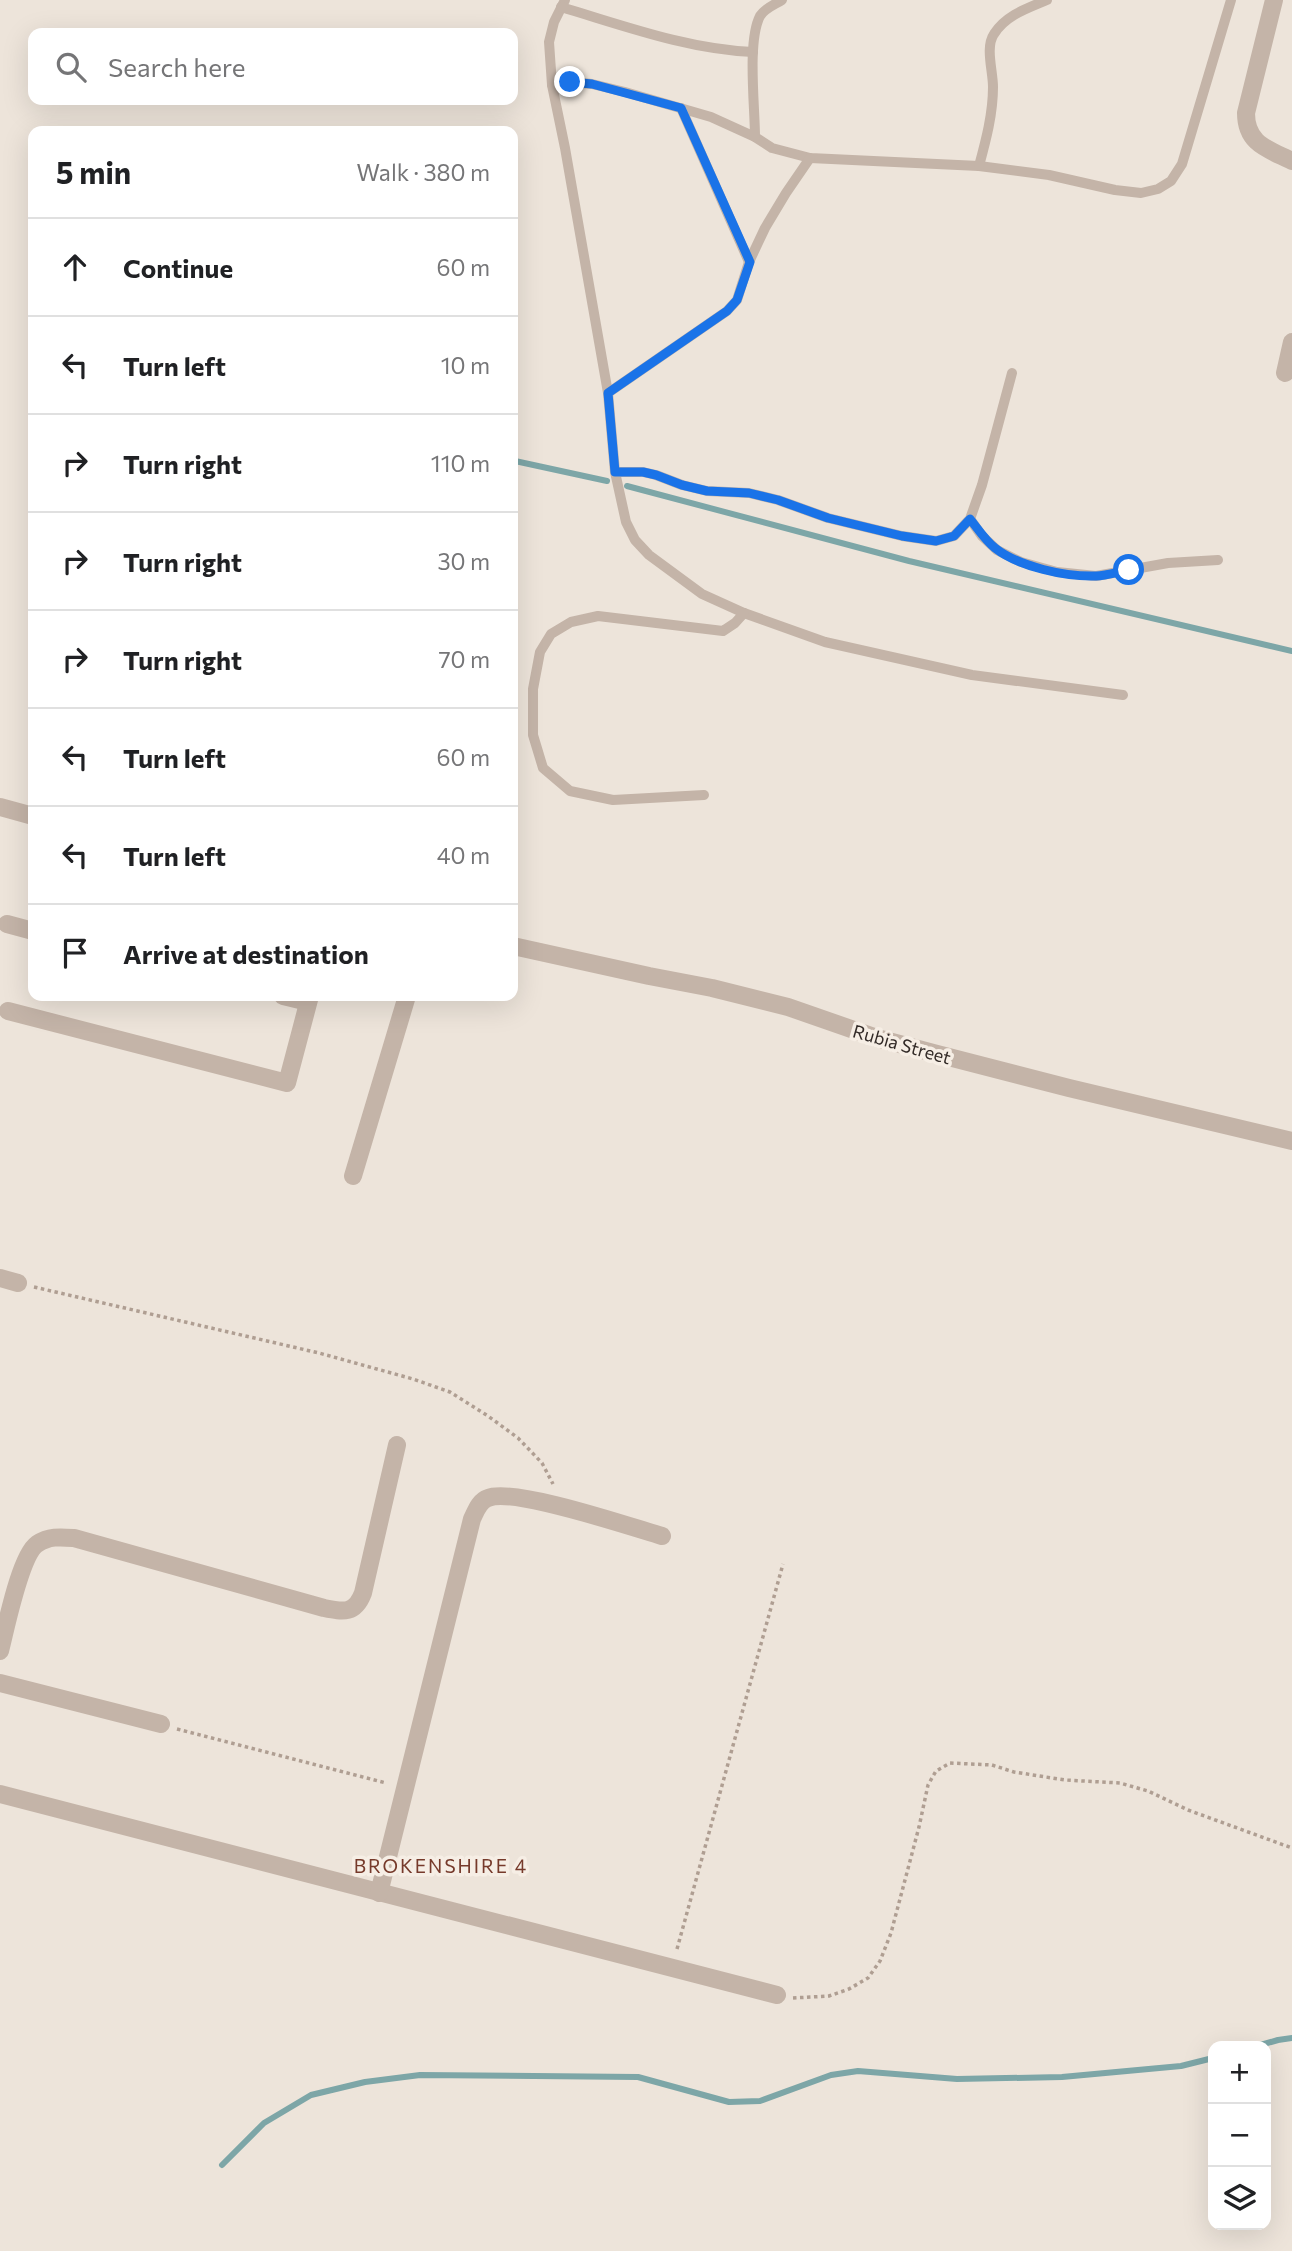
<!DOCTYPE html>
<meta charset="utf-8">
<style>
:root{--surface:#fff;--page:#f2f2f2;--text:#202124;--muted:#757577;--line:#e0e0e0}
body{margin:0;font-family:Commissioner,sans-serif;background:var(--page);color:var(--text)}
.controls{position:absolute;right:21px;bottom:21px;display:grid;overflow:hidden;border-radius:14px;box-shadow:0 7px 28px #0002}
.controls button{width:63px;height:63px;display:grid;place-items:center;padding:0;border:0;border-bottom:2px solid var(--line);background:var(--surface);color:var(--text);font:35px sans-serif}
.stop{position:absolute;width:21px;height:21px;margin:-16px;border:5px solid #1a73e8;border-radius:50%;background:#fff}
.stop.end{background:#1a73e8;border-color:#fff;box-shadow:0 2px 7px #0008}
.list{margin:0;padding:0;list-style:none}
h2{display:flex;justify-content:space-between;align-items:center;height:91px;margin:0;padding:0 28px;font-size:30px}
h2 small{font-size:23px;font-weight:400;color:var(--muted)}
.list li{display:grid;grid-template-columns:46px 1fr auto;gap:21px;align-items:center;box-sizing:border-box;height:98px;padding:0 28px;border-top:2px solid var(--line)}
.list b{display:block;font-size:26px;white-space:nowrap}
.list em{font-size:23px;font-style:normal;color:var(--muted)}
.icon{flex:none;width:38px;height:38px;fill:none;stroke:currentColor;stroke-width:2;stroke-linecap:round;stroke-linejoin:round}
.map{position:relative;flex:none;width:1292px;height:2251px;overflow:hidden}
.search{position:absolute;background:var(--surface);box-shadow:0 7px 28px #0002;left:28px;top:28px;width:490px;height:77px;display:flex;align-items:center;gap:18px;box-sizing:border-box;padding:0 24px;border-radius:14px;color:var(--muted);font-size:26px}
.panel{position:absolute;background:var(--surface);box-shadow:0 7px 28px #0002;left:28px;top:126px;width:490px;height:875px;border-radius:14px}
.map>svg:first-child{display:block}
.lines{fill:none;stroke-linecap:round;stroke-linejoin:round}
.stream{stroke:#7da6a7;stroke-width:6}
.path{stroke:#af9e92;stroke-width:3.5;stroke-dasharray:3.5 3.5;stroke-linecap:butt}
.lane{stroke:#c4b4a8;stroke-width:10}
.street{stroke:#c4b4a8;stroke-width:18}
.route{stroke:#1a73e8;stroke-width:9}
.labels{text-anchor:middle;dominant-baseline:central;stroke-width:7;stroke-linejoin:round;paint-order:stroke}
.street-label{font-size:18px;fill:#322a27;stroke:#f6eee5}
.neighbourhood-label{font-size:19px;letter-spacing:2px;fill:#763a2b;stroke:#f6eee5}
</style>
<div class="map">
<svg width="1292" height="2251" viewBox="0 0 1292 2251">
<rect width="100%" height="100%" fill="#ede4da"/>
<g class="lines">
<g class="stream">
<path d="M515,461L607,481"/>
<path d="M627,486L909,561L1292,651"/>
<path d="M1257,2046L1278,2040L1292,2038"/>
<path d="M222,2165L264,2123L311,2095L365,2082L420,2075L638,2077L729,2102L760,2101L831,2075L858,2071L957,2079L1062,2077L1181,2066L1213,2058"/>
</g>
<g class="path">
<path d="M34,1287L319,1353L413,1379L450,1392L488,1416L518,1438L542,1463L553,1484"/>
<path d="M177,1729L386,1783"/>
<path d="M677,1949L783,1564"/>
<path d="M793,1998L829,1996L849,1989L868,1978L880,1961L891,1933L919,1827L928,1785L936,1771L950,1763L992,1765L1014,1772L1065,1780L1120,1783L1148,1791L1188,1810L1292,1848"/>
</g>
<g class="lane">
<path d="M565,0L554,22L549,42L552,85L565,148L608,393L615,472L626,522L635,540L649,555L702,594L744,613L825,642L972,675L1123,695"/>
<path d="M561,7C625,26 687,49 753,52"/>
<path d="M552,85L571,82L592,84L625,92L711,117L755,137L772,148L810,158L979,166L1049,175L1115,190L1141,193L1158,189L1171,181L1182,164L1231,0"/>
<path d="M681,108L749,262"/>
<path d="M755,137C755,107 747,41 760,16C765,8 774,5 782,0"/>
<path d="M979,166C986,140 993,114 993,87C993,71 985,47 994,34C1006,15 1028,8 1047,0"/>
<path d="M608,393L727,311L737,300L749,262L765,228L786,193L810,158"/>
<path d="M615,472H643L656,475L682,485L707,491L749,493L778,500L828,518L902,536L936,541L954,536L970,519L982,485L1012,373"/>
<path d="M970,519L982,536L997,550L1021,562L1057,572L1096,576L1168,563L1218,560"/>
<path d="M704,795L613,800L570,791L543,768L533,735V689L540,652L551,634L571,622L598,616L723,631L735,623L744,613"/>
</g>
<g class="street">
<path d="M1274,0L1246,113C1246,144 1268,149 1292,161"/>
<path d="M1285,373L1292,342"/>
<path d="M0,807L33,816"/>
<path d="M7,924L33,931"/>
<path d="M513,946L649,976L712,988L788,1007L877,1038L937,1054L1069,1088L1292,1141"/>
<path d="M283,996L308,1002"/>
<path d="M8,1011L287,1083L310,996"/>
<path d="M353,1176L407,996"/>
<path d="M0,1278L18,1283"/>
<path d="M0,1651C6,1628 20,1556 37,1544C49,1536 60,1537 74,1538L324,1608C344,1612 355,1614 363,1593L397,1445"/>
<path d="M0,1683L161,1724"/>
<path d="M0,1794L777,1995"/>
<path d="M379,1893L472,1519C476,1511 479,1501 488,1498C513,1487 631,1527 662,1536"/>
</g>
</g>
<g class="lines">
<path class="route" d="M570,82L592,84L681,108L750,262L737,300L727,311L608,393L615,472H643L656,475L682,485L707,491L749,493L778,500L828,518L902,536L936,541L954,536L970,519C978,529 985,540 995,548C1019,567 1066,577 1096,576C1106,576 1118,572 1129,570"/>
</g>
<g class="labels">
<g class="street-label">
<text transform="translate(902 1044) rotate(16)">Rubia Street</text>
</g>
<g class="neighbourhood-label">
<text x="441" y="1865">BROKENSHIRE 4</text>
</g>
</g>
</svg>
<div class="controls">
<button>+</button>
<button>−</button>
<button><svg class="icon" aria-label="layers" viewBox="0 0 24 24"><path d="M12 4l9 5-9 5-9-5zM3 14l9 5 9-5"/></svg></button>
</div>
<div class="stop" style="left:1129px;top:570px"></div>
<div class="stop end" style="left:570px;top:82px"></div>
<div class="search"><svg class="icon" aria-label="search" viewBox="0 0 24 24"><circle cx="10" cy="10" r="6"/><path d="M15 15l6 6"/></svg>Search here</div>
<section class="panel">
<h2>5 min<small>Walk · 380 m</small></h2>
<ul class="list">
<li><svg class="icon" aria-label="ahead" viewBox="0 0 24 24"><path d="M12 20V5M6 11l6-6 6 6"/></svg><div><b>Continue</b></div><em>60 m</em></li>
<li><svg class="icon" aria-label="left" viewBox="0 0 24 24"><path d="M17 20v-9H6M10 6l-5 5 5 5"/></svg><div><b>Turn left</b></div><em>10 m</em></li>
<li><svg class="icon" aria-label="right" viewBox="0 0 24 24"><path d="M7 20v-9h11M14 6l5 5-5 5"/></svg><div><b>Turn right</b></div><em>110 m</em></li>
<li><svg class="icon" aria-label="right" viewBox="0 0 24 24"><path d="M7 20v-9h11M14 6l5 5-5 5"/></svg><div><b>Turn right</b></div><em>30 m</em></li>
<li><svg class="icon" aria-label="right" viewBox="0 0 24 24"><path d="M7 20v-9h11M14 6l5 5-5 5"/></svg><div><b>Turn right</b></div><em>70 m</em></li>
<li><svg class="icon" aria-label="left" viewBox="0 0 24 24"><path d="M17 20v-9H6M10 6l-5 5 5 5"/></svg><div><b>Turn left</b></div><em>60 m</em></li>
<li><svg class="icon" aria-label="left" viewBox="0 0 24 24"><path d="M17 20v-9H6M10 6l-5 5 5 5"/></svg><div><b>Turn left</b></div><em>40 m</em></li>
<li><svg class="icon" aria-label="arrive" viewBox="0 0 24 24"><path d="M6 21V4h12l-3 4 3 4H6"/></svg><div><b>Arrive at destination</b></div></li>
</ul>
</section>
</div>
